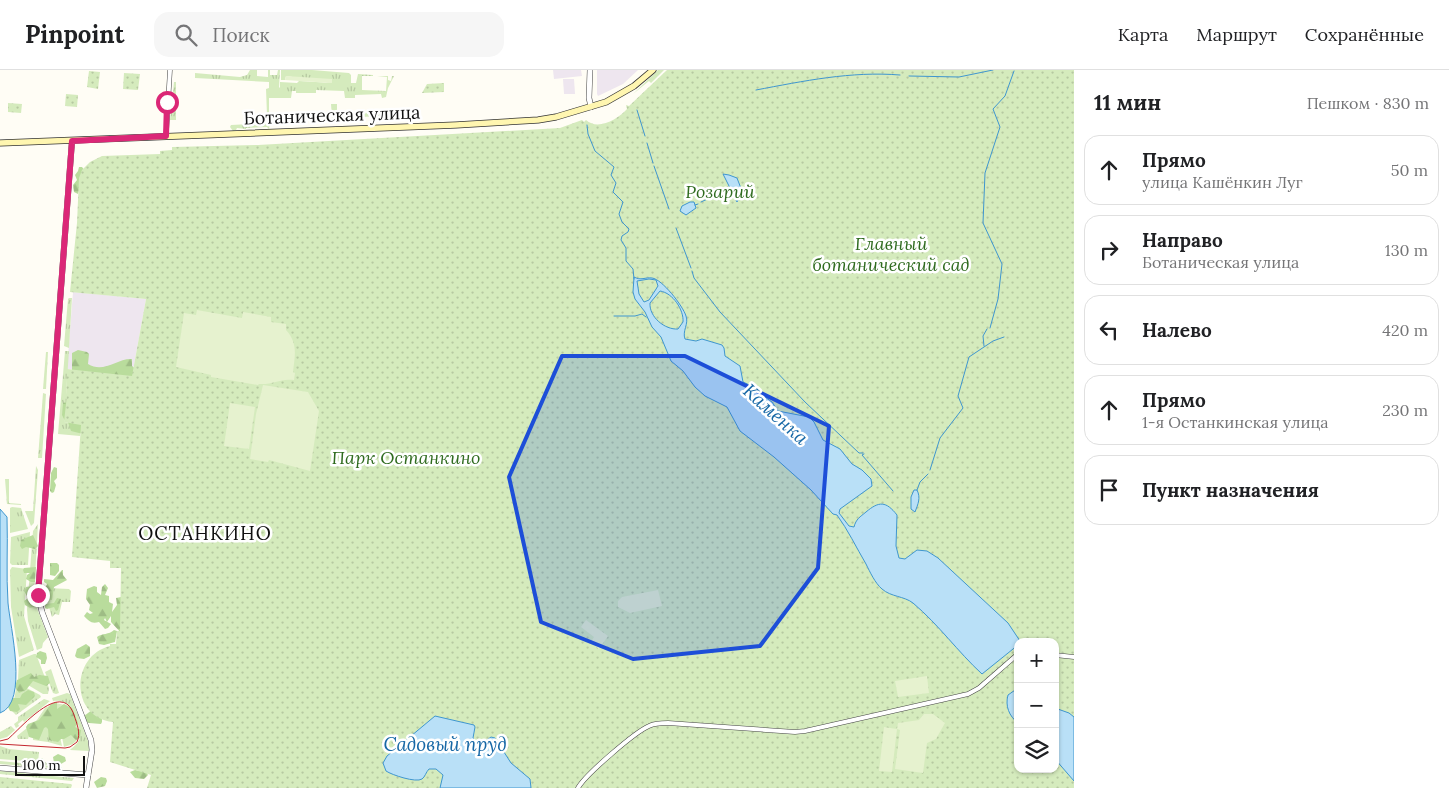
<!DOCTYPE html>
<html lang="ru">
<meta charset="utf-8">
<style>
:root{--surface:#fff;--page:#f6f6f6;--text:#202124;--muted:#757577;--line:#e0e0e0}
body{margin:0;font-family:Lora,serif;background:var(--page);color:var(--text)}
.controls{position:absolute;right:15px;bottom:15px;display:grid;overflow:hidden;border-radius:10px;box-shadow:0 1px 4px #0004}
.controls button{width:45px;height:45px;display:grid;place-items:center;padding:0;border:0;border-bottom:1px solid var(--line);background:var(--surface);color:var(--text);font:25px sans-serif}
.scale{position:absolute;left:15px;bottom:12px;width:70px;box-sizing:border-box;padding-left:5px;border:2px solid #111;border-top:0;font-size:14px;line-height:18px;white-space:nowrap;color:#111;-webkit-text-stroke:4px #fff;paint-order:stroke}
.stop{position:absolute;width:15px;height:15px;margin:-11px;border:4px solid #db2777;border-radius:50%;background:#fff}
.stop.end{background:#db2777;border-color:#fff;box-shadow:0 1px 5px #0008}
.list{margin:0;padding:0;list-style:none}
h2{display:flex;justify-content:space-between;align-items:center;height:65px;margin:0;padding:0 20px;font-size:21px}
h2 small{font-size:16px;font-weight:400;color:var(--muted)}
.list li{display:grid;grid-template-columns:32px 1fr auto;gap:15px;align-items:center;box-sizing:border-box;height:70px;margin:0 10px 10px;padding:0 10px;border:1px solid var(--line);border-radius:15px}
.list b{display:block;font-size:19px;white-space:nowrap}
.list p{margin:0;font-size:16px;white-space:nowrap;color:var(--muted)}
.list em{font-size:16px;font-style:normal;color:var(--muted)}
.icon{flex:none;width:28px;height:28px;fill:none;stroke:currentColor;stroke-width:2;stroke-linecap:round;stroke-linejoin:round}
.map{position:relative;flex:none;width:1074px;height:718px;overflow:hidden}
header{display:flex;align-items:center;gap:30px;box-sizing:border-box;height:70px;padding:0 25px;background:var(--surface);border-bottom:1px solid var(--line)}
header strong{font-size:24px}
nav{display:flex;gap:28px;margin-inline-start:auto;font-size:18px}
.search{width:350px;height:45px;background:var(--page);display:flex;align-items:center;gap:12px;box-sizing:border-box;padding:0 18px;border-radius:15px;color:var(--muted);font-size:19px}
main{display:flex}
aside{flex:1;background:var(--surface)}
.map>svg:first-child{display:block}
.industrial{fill:#eee6ef}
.grass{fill:url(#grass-tufts)}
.forest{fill:url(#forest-firs)}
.park{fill:url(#park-dots);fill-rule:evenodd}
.pitch{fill:#e6f2cf}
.water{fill:#b9e0f7;stroke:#3f96cf;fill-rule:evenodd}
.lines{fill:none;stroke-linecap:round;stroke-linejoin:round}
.stream{stroke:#3f96cf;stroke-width:1}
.minor-casing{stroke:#444;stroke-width:5}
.tertiary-casing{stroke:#444;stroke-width:6}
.secondary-casing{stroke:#333;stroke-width:7}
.minor{stroke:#fff;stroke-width:4}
.tertiary{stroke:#fff;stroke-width:5}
.secondary{stroke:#fff6b0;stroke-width:5.5}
.tram{stroke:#c4262e;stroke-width:1}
.route{stroke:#db2777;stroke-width:6}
.marked{fill:#1d4ed8;fill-opacity:0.2;stroke:#1d4ed8;stroke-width:4;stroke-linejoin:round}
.labels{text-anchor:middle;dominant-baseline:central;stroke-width:5;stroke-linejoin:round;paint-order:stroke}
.street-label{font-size:18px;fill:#111;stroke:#fff}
.park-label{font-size:18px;font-style:italic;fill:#2f6b1f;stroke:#fff}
.water-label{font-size:19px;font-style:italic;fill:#1768a6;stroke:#fff}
.neighbourhood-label{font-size:19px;letter-spacing:1px;fill:#111;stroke:#fff}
</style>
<header>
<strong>Pinpoint</strong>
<div class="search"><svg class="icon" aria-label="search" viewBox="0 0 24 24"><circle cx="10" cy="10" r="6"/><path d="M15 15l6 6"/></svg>Поиск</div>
<nav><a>Карта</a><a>Маршрут</a><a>Сохранённые</a></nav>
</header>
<main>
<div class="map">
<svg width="1074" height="718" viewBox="0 0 1074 718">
<defs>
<pattern id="grass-tufts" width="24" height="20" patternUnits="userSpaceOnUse" patternTransform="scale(1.25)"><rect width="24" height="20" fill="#d5ebbd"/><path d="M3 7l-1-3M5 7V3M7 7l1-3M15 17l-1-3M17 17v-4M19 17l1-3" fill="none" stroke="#b6c8a1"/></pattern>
<pattern id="forest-firs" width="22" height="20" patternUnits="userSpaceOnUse" patternTransform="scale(1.25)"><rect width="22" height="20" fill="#b9dc9c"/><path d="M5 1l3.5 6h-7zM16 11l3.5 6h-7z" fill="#9ebc85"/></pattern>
<pattern id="park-dots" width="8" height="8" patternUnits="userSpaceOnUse" patternTransform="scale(1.25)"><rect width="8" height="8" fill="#d5ebbd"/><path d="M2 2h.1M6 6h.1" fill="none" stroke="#b6c8a1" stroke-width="1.8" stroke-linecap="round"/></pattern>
</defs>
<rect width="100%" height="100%" fill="#fffdf5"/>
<g class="industrial">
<path d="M553,0H581L582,6L554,9Z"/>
<path d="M597,0H638L623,14L598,26L597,24Z"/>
<path d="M563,9H574L575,24H564Z"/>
<path d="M73,222L146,229L132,306L67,299Z"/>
</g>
<g class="grass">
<path d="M250,0H257V6L268,7V0H270V5H277L278,0H280L279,18L280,17V12L297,13L299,11L332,13L286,6L285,10H281V0H312L349,3L351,5V13H356L358,4L373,5V6H362V20L386,21L387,7L377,6H388V10L391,11L392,6H394L388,18L386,27L382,28L381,24L355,25V28H345L344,21L316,20V23H296V21H292L291,28H269V45H267L266,19L269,18V12L195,8V3L240,7L247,5Z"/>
<path d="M658,0H664L651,13L649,11L633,24Z"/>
<path d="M174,12H176V50H170Z"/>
<path d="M331,34H337V44L386,42V46L332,48Z"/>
<path d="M321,46V49L272,51V47Z"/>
<path d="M270,53L269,59L267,57L246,58V59L237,58L236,60L233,61L230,57L231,55Z"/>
<path d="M69,228H72L69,278L64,276L68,229Z"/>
<path d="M65,281H69L66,324L68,325L64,352L81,354L80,366L58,364Z"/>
<path d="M46,282H48L46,319H43Z"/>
<path d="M43,323L46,324L42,388H38Z"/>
<path d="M36,396L38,400L34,453L31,456L25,441H33Z"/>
<path d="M5,409H9V433L21,434V435L7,434Z"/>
<path d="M12,437L21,438L28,459L10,463V438Z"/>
<path d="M38,454L34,525L35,533L48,567L43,573L42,578L37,580L28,551L27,540L33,461Z"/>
<path d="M30,462L28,495H12L10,493L11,467Z"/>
<path d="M12,497L27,499L24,546L34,580L19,587L11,537L10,500Z"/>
<path d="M47,518L69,519L71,521L70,532H62L59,545L55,544L52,547L47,531Z"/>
<path d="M34,584H36L49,618L48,624H43L18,609L19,590Z"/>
<path d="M51,599L59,623L56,624L53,623L45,602Z"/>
<path d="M17,614H19L40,625L41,627L16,645L12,641Z"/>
<path d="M67,623L70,624L88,671L89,681L70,680C74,676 79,673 80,667C81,662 79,657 77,652C73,639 68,629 53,631L52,628Z"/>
<path d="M44,629L50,631L24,652L23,650L18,654L19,656L16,658L14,654L18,651V647Z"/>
<path d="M55,633L66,635C73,644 80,657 77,670L73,674L64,677Z"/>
<path d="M53,634L62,676L48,672L33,670V667L29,666L28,669H18L17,666L37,650L45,638Z"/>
<path d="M11,656L15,660L7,667L0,669V662Z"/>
<path d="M0,676L9,679L39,682L38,692L0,689Z"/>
<path d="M0,691L62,697V699L0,694Z"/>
<path d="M0,701L74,708L72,711L0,704Z"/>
</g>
<g class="forest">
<path d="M79,97H82L85,101L78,124L74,122L73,115L77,110L75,105L78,101Z"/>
<path d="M78,280L87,282L89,284L88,294C104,304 117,288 132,289V296L138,301L83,364L71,361L68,352L65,351L62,345L63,333L72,331V283Z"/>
<path d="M54,397L57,398V408L54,411L56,415L54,422L52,423L50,421L51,403Z"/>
<path d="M33,465L38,476L35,479L26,477L22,479L20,476L21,470Z"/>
<path d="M50,493H57L59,495V501L55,506L50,505Z"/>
<path d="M36,497L35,512H31L26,509L27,505L30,503H24L23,500L24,498Z"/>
<path d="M62,500H63V505L67,510L54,517L52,530L44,529V520L47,514L44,512V509L53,510Z"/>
<path d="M105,514L108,518L105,525L109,526V532L113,534L112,542L117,535L116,528L121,527L122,564L111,552V546L107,552L105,548L104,550L111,554L108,558L105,559L99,552C91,554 89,551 84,546L87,542L90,544L93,543L89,540L90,535L86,529L87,519L94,516L97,517V522L101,525L102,517Z"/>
<path d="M32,516L35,518C35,523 37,531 36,536L30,538L25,535L24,531L28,528L24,521L26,517Z"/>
<path d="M57,528L61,529L58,540L56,541L54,537L47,539L45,538V534L54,533Z"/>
<path d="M114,560L117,561L115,572L104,575L99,574L97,567C102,563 109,565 114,560Z"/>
<path d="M86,574L90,577V586L84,589L77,588L75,586L77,579Z"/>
<path d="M40,581L46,583L47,588L45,594H41V590L36,587L37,583Z"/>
<path d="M31,603L34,607L39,605L48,606L50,613L46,616L33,611L26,620L19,623L15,617L17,610Z"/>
<path d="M28,620L34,622L35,626L26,635L18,634L20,639L17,642L10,641L8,637L12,628H20L22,624Z"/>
<path d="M57,632V639L64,634L72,638L78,653L75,657L81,660L80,668L76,670L71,665L64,669H61L58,672L49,670L48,659L46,657L44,658L39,670L29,667L26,657L28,654L39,650L51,634Z"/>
<path d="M92,640L102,643V652L101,654L89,653L85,651L84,646Z"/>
<path d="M58,684L65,687L66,691L61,694L58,693H54L53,687Z"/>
<path d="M42,688L47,694L42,699L37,696L35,691Z"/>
<path d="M135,700L146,702L148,705L144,709L135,708L130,702Z"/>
<path d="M101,707L106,708L107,711L105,716L97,718L94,712Z"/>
</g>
<g class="park">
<path d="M667,0H1074V718H147L151,705L110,692L113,652C70,648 70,586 110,576V574H116L117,561H120L121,498H110V491L72,487L81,355L64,352L67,325H66L67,299L132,306L146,229L70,222L77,153L79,108L82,100L90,92L102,86L160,84V81L172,80V77L258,75L560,58L582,50L584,52L586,50C598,61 618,49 627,39L626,35L629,36ZM1018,572H1055V699H1018Z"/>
<path d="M89,1L100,2L98,19L87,17Z"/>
<path d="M124,3L140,4L138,20L123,19Z"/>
<path d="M444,13V22L422,23L427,14Z"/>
<path d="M66,24L78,25L77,37L65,36Z"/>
<path d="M8,33L22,34L21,43L8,42Z"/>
<path d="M0,707L71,714L72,715L71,718H0Z"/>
</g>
<g class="pitch">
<path d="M286,6L332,9V13L285,10Z"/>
<path d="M197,240L242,248L243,242L271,247V252L286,254V260C298,273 295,285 293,302L295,303L294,310C280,308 273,315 259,314L258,315L211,307V305L176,297L184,243L196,245Z"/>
<path d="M263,315L308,322L319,341L310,401L269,390L268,392L250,389L256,344Z"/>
<path d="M230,333L255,337L249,379L224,376Z"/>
<path d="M658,520L662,536L630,543L618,537V531L622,527Z"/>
<path d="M586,550L608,566L599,579L591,572L594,567L581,557Z"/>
<path d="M927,606L929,623L898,627L895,611Z"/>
<path d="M924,644H933L945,653L936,669L927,673L923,703L895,699L900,660L897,659L892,702L879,701L884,657L897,659L898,653L919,650Z"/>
</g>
<g class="water">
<path d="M723,104L729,105L737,108L742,121L737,132Z"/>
<path d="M690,132H694L696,138L686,145L680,141L682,136Z"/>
<path d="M634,207C641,211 645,207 652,208C662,209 683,236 686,246C689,254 682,261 685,269L696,271L702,269L722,275L724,278L725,286L740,296L743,312L758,319L765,327L772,332L778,341L809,347L814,352L823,370L840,379L852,394L862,400L871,409L872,416L840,439L839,443L849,456L854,457C856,449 860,447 866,442C879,431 886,431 897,445L896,476L899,488L905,489L917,480L927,481L938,488L1008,553L1020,571L1018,572V575L982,604C958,582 939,555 913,533C904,526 891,527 882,519C875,513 870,502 866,494C856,477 848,460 837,445L833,444L811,420L774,387L740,361L727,337L705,326L695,317L683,301L671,291L661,267L652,257L645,242L635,229L633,222ZM649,209L656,210L658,216L649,230L644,232L639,224L637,211ZM660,221C673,223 684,240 683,252L678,259C665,260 649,247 650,233Z"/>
<path d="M914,420H917C921,428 918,434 915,442L911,439V427Z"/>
<path d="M0,439L7,447C8,476 6,504 8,533C10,556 29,633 0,643Z"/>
<path d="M1018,618V653C1009,646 1005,636 1008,625Z"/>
<path d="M1055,638L1069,643L1074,647V711L1055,689Z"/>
<path d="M435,646L474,655L475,657L473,668L477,673L484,672L491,667L495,668L511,693L530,709L531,718H440L443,705L436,699H429C426,702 425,707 422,709C416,713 392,705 386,701L383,693L387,686Z"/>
</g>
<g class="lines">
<g class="stream">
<path d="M909,6L959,7L993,0"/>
<path d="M756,20C804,11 851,1 900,5"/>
<path d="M637,40L645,66"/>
<path d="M587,55L588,64L595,81L614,97L611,105L616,113L613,122L623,132L619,144L622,152L629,159L628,162L622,166L621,170L626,178V191L633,199L634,209"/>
<path d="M647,73L653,93"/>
<path d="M654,96L669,139"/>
<path d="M701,132L725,121"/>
<path d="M695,135L698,134"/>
<path d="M676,158L691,198"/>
<path d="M692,201L694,208L720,242L805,332L859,383H863"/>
<path d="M614,246H635L642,244L646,247"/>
<path d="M990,258L998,229L1002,194L983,153L985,103L1000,57L993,39L1005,26L1014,1"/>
<path d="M984,276L983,266L987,259"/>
<path d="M864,384L862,385L893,421"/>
<path d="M930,400L940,368L963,338L958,326L969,287L993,271L1004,267"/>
<path d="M917,420L920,412L928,404"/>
</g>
<defs>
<g id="minor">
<path d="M166,67L170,0"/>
<path d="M1055,585L1074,587"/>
<path d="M578,718C585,705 635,662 649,656C655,653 661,653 668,653L795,662L805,661L968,624L979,618L1018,584"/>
</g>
<g id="tertiary">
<path d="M590,0L589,28L591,37"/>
<path d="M72,71L38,525L42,542L91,670L92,680L86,718"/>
<path d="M0,698L88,705"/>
</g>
<path id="secondary" d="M0,73L456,55L538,50L556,47L606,32L634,16L653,0"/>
</defs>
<use href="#minor" class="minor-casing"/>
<use href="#tertiary" class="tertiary-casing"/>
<use href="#secondary" class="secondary-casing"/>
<use href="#minor" class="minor"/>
<use href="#tertiary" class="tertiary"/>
<use href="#secondary" class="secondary"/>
<path class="tram" d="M0,671L8,669C22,657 62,609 74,645C77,654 81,663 77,672L70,677L65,678L0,674"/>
</g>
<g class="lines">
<path class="route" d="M38,525L72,71L166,66L167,32"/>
</g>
<path class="marked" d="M562,286H685L829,356L818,498L760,576L633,589L541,552L509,407Z"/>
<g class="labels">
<g class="street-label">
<text transform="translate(332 45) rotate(-2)">Ботаническая улица</text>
</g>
<g class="park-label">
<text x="720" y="121">Розарий</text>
<text x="891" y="173">Главный<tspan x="891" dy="21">ботанический сад</tspan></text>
<text x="406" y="387">Парк Останкино</text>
</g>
<g class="water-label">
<text transform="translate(776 344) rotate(42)">Каменка</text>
<text x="445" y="674">Садовый пруд</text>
</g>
<g class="neighbourhood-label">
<text x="205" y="463">ОСТАНКИНО</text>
</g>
</g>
</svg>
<div class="controls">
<button>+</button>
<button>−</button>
<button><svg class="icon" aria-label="layers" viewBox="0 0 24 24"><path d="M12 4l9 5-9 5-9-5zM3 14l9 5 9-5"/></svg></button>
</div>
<div class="scale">100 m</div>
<div class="stop" style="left:167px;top:32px"></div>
<div class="stop end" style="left:38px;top:525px"></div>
</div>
<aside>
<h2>11 мин<small>Пешком · 830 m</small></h2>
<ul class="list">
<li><svg class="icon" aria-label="ahead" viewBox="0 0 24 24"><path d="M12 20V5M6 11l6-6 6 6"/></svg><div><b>Прямо</b><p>улица Кашёнкин Луг</p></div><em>50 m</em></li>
<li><svg class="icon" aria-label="right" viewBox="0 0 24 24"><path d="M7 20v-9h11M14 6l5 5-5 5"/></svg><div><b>Направо</b><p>Ботаническая улица</p></div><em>130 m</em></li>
<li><svg class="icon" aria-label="left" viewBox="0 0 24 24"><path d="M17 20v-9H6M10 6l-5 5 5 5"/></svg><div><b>Налево</b></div><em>420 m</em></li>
<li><svg class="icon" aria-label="ahead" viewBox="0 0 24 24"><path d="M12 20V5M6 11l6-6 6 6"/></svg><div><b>Прямо</b><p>1-я Останкинская улица</p></div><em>230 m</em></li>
<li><svg class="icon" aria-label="arrive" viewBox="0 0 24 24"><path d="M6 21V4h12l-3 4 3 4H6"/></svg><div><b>Пункт назначения</b></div></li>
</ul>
</aside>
</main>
